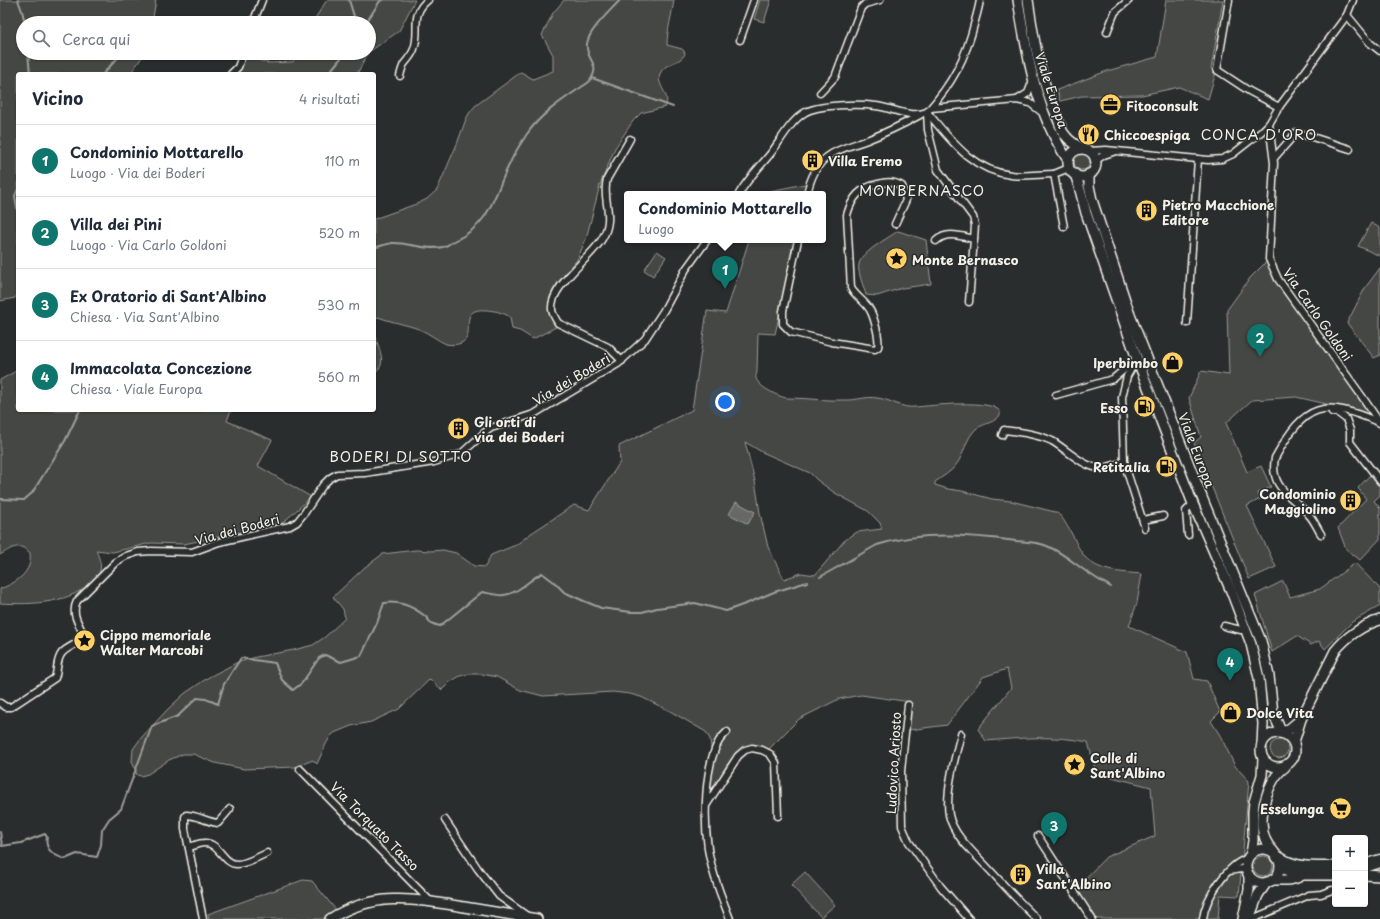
<!DOCTYPE html>
<html lang="it">
<meta charset="utf-8">
<style>
:root{--surface:#fff;--page:#f2f2f3;--text:#1f2937;--muted:#747a83;--line:#e0e1e3;--accent:#0f766e}
body{margin:0;font-family:"Playpen Sans",sans-serif;background:var(--page);color:var(--text)}
.controls{position:absolute;right:12px;bottom:12px;display:grid;overflow:hidden;border-radius:4px;box-shadow:0 1px 3px #0004}
.controls button{width:36px;height:36px;display:grid;place-items:center;padding:0;border:0;border-bottom:1px solid var(--line);background:var(--surface);color:var(--text);font:20px sans-serif}
.you{position:absolute;left:725px;top:402px;width:14px;height:14px;margin:-10px;border:3px solid #fff;border-radius:50%;background:#1a73e8;box-shadow:0 0 0 6px #1a73e833}
.badge{display:grid;place-items:center;width:26px;height:26px;border-radius:50%;background:var(--accent);color:#fff;font-size:13px;font-weight:700}
.pin{position:absolute;translate:-50% -33px;filter:drop-shadow(0 1px 2px #0008)}
.pin::after{content:'';position:absolute;top:21px;width:14px;height:12px;background:inherit;clip-path:polygon(0 0,100% 0,50% 100%)}
.popup{position:absolute;left:624px;top:191px;width:202px;height:52px;box-sizing:border-box;display:grid;place-content:center;border-radius:4px;background:var(--surface);filter:drop-shadow(0 1px 3px #0005);font-size:13px;white-space:nowrap;color:var(--muted)}
.popup b{font-size:15px;color:var(--text)}
.popup::after{content:'';position:absolute;left:50%;top:100%;margin-left:-8px;border:8px solid transparent;border-top-color:var(--surface)}
.list{margin:0;padding:0;list-style:none}
h2{display:flex;justify-content:space-between;align-items:center;height:52px;margin:0;padding:0 16px;font-size:17px}
h2 small{font-size:13px;font-weight:400;color:var(--muted)}
.list li{display:grid;grid-template-columns:26px 1fr auto;gap:12px;align-items:center;box-sizing:border-box;height:72px;padding:0 16px;border-top:1px solid var(--line)}
.list b{display:block;font-size:15px;white-space:nowrap}
.list p{margin:0;font-size:13px;white-space:nowrap;color:var(--muted)}
.list em{font-size:13px;font-style:normal;color:var(--muted)}
.icon{flex:none;width:22px;height:22px;fill:none;stroke:currentColor;stroke-width:2;stroke-linecap:round;stroke-linejoin:round}
.map{position:relative;flex:none;width:1380px;height:919px;overflow:hidden}
.search{position:absolute;background:var(--surface);box-shadow:0 1px 3px #0004;left:16px;top:16px;width:360px;height:44px;display:flex;align-items:center;gap:10px;box-sizing:border-box;padding:0 14px;border-radius:22px;color:var(--muted);font-size:15px}
.panel{position:absolute;background:var(--surface);box-shadow:0 1px 3px #0004;left:16px;top:72px;width:360px;height:340px;border-radius:4px}
.map>svg:first-child{display:block}
.green{fill:#444645;stroke:#9c9c96;fill-rule:evenodd}
.water{fill:#676866;stroke:#9f9f9a}
.lines{fill:none;stroke-linecap:round;stroke-linejoin:round}
.stream{stroke:#9f9f9a;stroke-width:2}
.street-casing{stroke:#f4f1e8;stroke-width:9}
.secondary-casing{stroke:#f4f1e8;stroke-width:12}
.highway-casing{stroke:#f4f1e8;stroke-width:15}
.street{stroke:#2a2d2e;stroke-width:6}
.secondary{stroke:#2a2d2e;stroke-width:9}
.highway{stroke:#2a2d2e;stroke-width:12}
.labels{text-anchor:middle;dominant-baseline:central;stroke-width:3;stroke-linejoin:round;paint-order:stroke}
.street-label{font-size:13px;fill:#f4f1e8;stroke:#2a2d2e}
.poi-label{font-size:13px;font-weight:bold;fill:#f4f1e8;stroke:#2a2d2e;text-anchor:start}
.neighbourhood-label{font-size:14px;letter-spacing:1px;fill:#f4f1e8;stroke:#2a2d2e}
</style>
<div class="map">
<svg width="1380" height="919" viewBox="0 0 1380 919">
<rect width="100%" height="100%" fill="#2a2d2e"/>
<filter id="ink" filterUnits="userSpaceOnUse"><feTurbulence type="fractalNoise" baseFrequency=".025" numOctaves="2"/><feDisplacementMap in="SourceGraphic" scale="8" xChannelSelector="R" yChannelSelector="G"/><feConvolveMatrix kernelMatrix="1 2 1 2 8 2 1 2 1" color-interpolation-filters="sRGB"/></filter>
<g filter="url(#ink)">
<g class="green">
<path d="M0,0H156L152,23H23V53H145L130,74H18V294L15,298L0,301Z"/>
<path d="M327,0H415L399,31L369,52V23H312Z"/>
<path d="M564,0H674C672,15 667,30 667,45L682,49L684,51L685,54C680,64 664,62 660,74C656,86 672,95 665,107L641,113L633,121L615,148L600,185L586,239L577,260L559,281L554,289L550,302V310L557,325L556,327L533,339L520,331L512,329L510,317C502,312 496,311 487,310C455,307 478,336 461,343C457,345 451,345 446,344C437,340 429,333 419,329C405,324 391,322 378,317L374,318V219L419,203L427,199L437,190L457,144L466,119L470,112L475,106L521,72L533,79L553,71V55L542,35L553,13Z"/>
<path d="M760,0H771L764,22L754,19Z"/>
<path d="M1166,0H1223L1211,69L1216,72L1208,99L1179,87L1142,95L1082,96L1060,101L1057,90L1107,71L1157,57Z"/>
<path d="M297,53H368L357,74H238V69L247,57L268,63L293,62Z"/>
<circle cx="1082" cy="162" r="8"/>
<path d="M810,183L807,194H764V192Z"/>
<path d="M1371,223L1380,228V256L1358,246Z"/>
<path d="M898,231L926,240L931,284L902,288L877,296L866,295C864,287 857,272 859,264C862,252 888,238 898,231Z"/>
<path d="M749,240H797L775,334L758,333L757,371C757,374 755,376 756,378C758,387 779,397 787,398C807,398 827,401 847,400C858,400 867,396 877,398C890,399 902,409 915,407C929,406 994,398 1000,412C1003,420 981,425 977,428C965,438 965,454 956,465C951,472 942,477 935,482V485L948,489L962,491L992,499L1011,501L1055,512C1062,515 1065,523 1069,529C1074,537 1077,546 1082,553C1095,573 1122,572 1142,574L1137,603L1129,626L1187,652L1194,679L1207,681L1220,712L1211,721L1221,737L1235,766L1249,781L1239,896L1220,895L1218,919H1097L1076,888L1106,857L1155,836L1151,787L1096,773L1088,742C1054,735 1020,738 986,741L978,729L1011,688L1007,669L983,677L947,725L909,730L911,702L861,695L839,699L799,719L769,749C761,746 751,743 743,748C731,754 720,777 713,789L710,788L711,747L710,739L706,732L670,711L641,697L630,694L613,692L543,696L520,690L497,677L482,674H469L460,676L450,682L442,690L430,679L399,709L371,722L351,726L334,733L330,737L326,744L317,764L313,760L295,767L244,769L215,763L193,754H183L169,760L148,774L141,776L137,775L132,761L133,749L141,738L167,710L184,694L209,677L236,663L256,657L294,650L313,645L325,637L345,618L343,609L333,597L365,567L383,554L416,550L430,551L443,550L456,553L474,566L485,567L491,555L516,545L530,534L574,505L589,510L620,462L619,446L692,410L707,311L726,313ZM745,442L762,452L810,473L817,480L835,493L868,511L880,523L882,529L857,532L844,541L815,575L801,573L784,579L768,547L760,513L755,481Z"/>
<path d="M657,251L666,257L653,276L644,270Z"/>
<path d="M1269,259L1375,415L1296,397L1252,400L1226,423L1247,472L1261,466L1271,487L1258,493L1260,499L1247,506L1276,567L1249,579L1194,443L1201,437L1189,398L1201,371L1229,375L1227,310L1250,278Z"/>
<path d="M1380,268V355L1374,358L1347,323L1365,288Z"/>
<path d="M374,334C378,346 389,366 374,372Z"/>
<path d="M18,370V410H231L227,421L272,440L258,466L311,497L276,529L242,532L184,544L151,543L113,552L96,550C98,556 102,563 100,571C100,574 98,576 96,578C73,604 32,605 0,603V589C16,583 33,572 30,553C20,541 10,549 0,555V380Z"/>
<path d="M1370,475L1380,488V495L1374,501L1380,508V539L1360,560L1346,549L1338,528L1366,499L1358,488Z"/>
<path d="M1355,563L1380,589V606L1352,622L1325,649L1319,641L1311,645L1297,636L1272,652L1255,595L1283,581L1290,597L1320,589Z"/>
<circle cx="1279" cy="749" r="9"/>
<circle cx="1263" cy="866" r="10"/>
<path d="M805,872L835,905L821,917L791,885Z"/>
<path d="M303,880L312,881L336,910L323,919H209L208,914Z"/>
</g>
<path class="water" d="M736,502L755,512L748,524L729,514Z"/>
<g class="lines">
<g class="stream">
<path d="M18,0L22,11L25,23"/>
<path d="M349,0L356,23"/>
<path d="M366,23L380,1L382,0"/>
<path d="M28,53L30,74"/>
<path d="M103,74L122,53"/>
<path d="M328,74L345,53"/>
<path d="M592,78L673,107"/>
<path d="M18,188L15,196L18,213"/>
<path d="M374,248C380,246 386,244 392,243C408,242 426,251 443,247C447,246 452,242 456,240C492,223 494,194 510,163C514,153 521,143 527,134C542,112 567,97 589,82C603,63 585,61 587,44C588,31 610,11 620,0"/>
<path d="M0,499L24,500L32,493L65,441L80,410"/>
<path d="M820,577L877,545C921,531 971,535 1016,541C1026,542 1038,542 1047,546C1064,553 1077,566 1093,576C1098,580 1105,583 1111,587"/>
<path d="M0,832L2,846L21,843L45,834L47,837C44,850 55,856 65,859L77,854L97,857L101,845L102,830L109,819L121,809L152,726L178,716L197,698L206,699L218,704L224,684L241,658L275,663L282,680L293,690L302,683L319,658L325,655L341,662L361,656L377,623L384,603C400,601 412,606 425,616C432,623 428,623 440,626L482,592C489,593 498,596 504,595C519,593 529,580 542,573L554,582L564,592L584,601L601,608L631,612H642L657,608L695,603L726,611L748,603L774,592L807,582"/>
</g>
<defs>
<g id="street">
<path d="M1229,0L1217,70L1249,91L1279,107"/>
<path d="M1347,15L1370,43L1380,51"/>
<path d="M253,23L262,0"/>
<path d="M1107,32L1115,12L1129,0"/>
<path d="M740,40L754,0"/>
<path d="M231,74L238,67L243,53"/>
<path d="M400,76C401,72 402,68 404,64C408,59 412,55 414,49C421,30 409,15 428,0"/>
<path d="M820,93L835,77L861,8L865,4L880,0"/>
<path d="M1017,100L1028,93L1033,80"/>
<path d="M931,108L1017,100L1030,103L1043,113"/>
<path d="M927,112L928,130L938,170L973,217L975,225L974,239L969,302"/>
<path d="M927,112C951,140 971,170 1011,175C1025,177 1040,174 1054,174"/>
<path d="M1269,124L1274,163L1269,259L1278,279L1361,395L1380,423"/>
<path d="M1089,151L1106,150L1208,160L1222,159L1233,154L1261,132L1269,124L1279,107L1347,15L1353,0"/>
<path d="M1274,158L1296,133L1309,136L1350,149"/>
<path d="M1095,161L1104,155L1113,152"/>
<path d="M739,194C748,178 760,167 771,153C781,140 790,122 804,113C818,104 860,104 876,106C894,108 909,119 927,112C952,84 966,58 975,21C977,14 979,7 980,0"/>
<path d="M807,194C810,180 815,166 827,157C838,148 854,145 867,140C885,133 902,125 920,115"/>
<path d="M1064,227L1054,174L1069,168"/>
<path d="M798,240L783,311V324L791,332L832,342L875,349L878,347C880,339 874,317 870,310C865,301 856,297 851,288L847,215C852,197 860,188 878,184C887,181 894,181 902,186L906,200L895,224"/>
<path d="M936,241C947,231 960,236 974,239"/>
<path d="M1187,323L1198,159"/>
<path d="M1137,359L1127,376L1122,397L1124,462L1145,528"/>
<path d="M622,361L608,347L558,323C556,319 552,314 552,309C550,286 591,258 602,239C616,216 601,199 607,179L630,139"/>
<path d="M1056,395L1113,379L1134,361"/>
<path d="M1332,412L1338,413L1346,419L1350,430V442L1380,481"/>
<path d="M1002,435L1004,430C1020,432 1037,434 1052,441C1066,449 1083,467 1100,468C1107,468 1117,464 1124,462"/>
<path d="M1143,520L1163,516"/>
<path d="M1321,534C1317,528 1314,520 1309,515C1293,496 1269,489 1275,458C1305,403 1323,398 1380,423"/>
<path d="M1188,535L1186,511L1193,504"/>
<path d="M1224,626L1241,630L1246,629"/>
<path d="M0,703L6,707H11L55,678C58,670 56,660 62,653C68,646 79,645 84,635C78,623 71,613 77,601L116,562L126,556L138,552L151,551L192,552L219,542L290,526L297,522L305,512L323,485L330,478L337,474L365,473L434,462L461,454L484,433L491,428L534,414L618,364L645,339L664,310L686,269L707,240"/>
<path d="M908,705L901,771L902,826L909,842L941,887L969,919"/>
<path d="M727,732C724,735 721,738 719,741C704,767 704,820 708,849C712,873 721,896 730,919"/>
<path d="M961,734C955,757 945,793 949,815C953,835 973,852 986,866C1003,884 1019,902 1037,919"/>
<path d="M300,769L431,902"/>
<path d="M707,804L738,756L745,750L752,748L762,750L770,754L776,763L778,816"/>
<path d="M445,820L478,869L499,896L527,916"/>
<path d="M1038,836L1092,919"/>
<path d="M189,847C194,846 199,843 204,843C219,842 223,864 237,864C246,864 258,857 267,853"/>
<path d="M1229,871L1241,869L1247,871"/>
<path d="M203,919L185,829V817L186,815C197,815 207,822 218,823L230,809"/>
<path d="M1203,919C1205,898 1228,864 1248,858"/>
<path d="M1252,919L1309,895L1321,894L1332,890"/>
</g>
<g id="secondary">
<path d="M1018,0C1027,55 1036,113 1068,160"/>
<path d="M1028,0C1034,41 1040,80 1058,119C1060,124 1061,131 1065,135C1070,142 1077,146 1085,149"/>
<circle cx="1082" cy="163" r="14"/>
<path d="M1075,174L1079,186L1086,213L1137,359L1193,504L1231,591L1251,644L1259,678L1263,724L1262,744"/>
<path d="M1089,174V186L1092,200L1130,315L1203,500L1261,641L1269,676L1273,713L1282,733L1289,729L1301,719"/>
<circle cx="1278" cy="750" r="17"/>
<path d="M1294,742L1301,719L1335,651C1346,637 1363,625 1380,620"/>
<circle cx="1263" cy="866" r="17"/>
<path d="M1274,852C1270,848 1267,844 1265,839C1257,818 1267,780 1285,767"/>
<path d="M1251,854L1253,841V812L1254,802L1262,775L1263,759"/>
<path d="M1280,867L1296,875H1335"/>
<path d="M1365,875L1380,876"/>
<path d="M1272,880C1282,880 1293,881 1301,876"/>
<path d="M330,919C374,891 415,899 464,907C488,911 513,915 537,919"/>
<path d="M1243,919L1249,890V875"/>
<path d="M1249,919L1258,895L1267,882"/>
</g>
<g id="highway">
<path d="M1277,857C1295,870 1314,868 1335,868"/>
<path d="M1365,866L1380,861"/>
</g>
</defs>
<use href="#street" class="street-casing"/>
<use href="#secondary" class="secondary-casing"/>
<use href="#highway" class="highway-casing"/>
<use href="#street" class="street"/>
<use href="#secondary" class="secondary"/>
<use href="#highway" class="highway"/>
</g>
</g>
<defs>
<symbol id="office-disc" viewBox="-11 -11 22 22"><circle r="9.5" fill="#ffd166" stroke="#2a2d2e"/><path d="M-6-3h4V-5.5h4V-3h4V5H-6ZM-1-4.5V-3h2v-1.5ZM-6 0V1H6V0Z" fill="#111"/></symbol>
<symbol id="restaurant-disc" viewBox="-11 -11 22 22"><circle r="9.5" fill="#ffd166" stroke="#2a2d2e"/><path d="M-5-6h1v4h1v-4h1v4h1v-4h1v5L-1.5 .5V6h-2V.5L-5-1ZM5-6V6H3V1.5H1.5Q1.5-4 5-6Z" fill="#111"/></symbol>
<symbol id="building-disc" viewBox="-11 -11 22 22"><circle r="9.5" fill="#ffd166" stroke="#2a2d2e"/><path d="M-4-6H4V6H1V3H-1V6H-4ZM-2.5-4.3h1.7v1.8h-1.7ZM.8-4.3h1.7v1.8H.8ZM-2.5-1h1.7V.8h-1.7ZM.8-1h1.7V.8H.8Z" fill="#111"/></symbol>
<symbol id="sight-disc" viewBox="-11 -11 22 22"><circle r="9.5" fill="#ffd166" stroke="#2a2d2e"/><path d="M0-6L1.8-2.2L6-1.7L2.9 1.2L3.7 5.4L0 3.3L-3.7 5.4L-2.9 1.2L-6-1.7L-1.8-2.2Z" fill="#111"/></symbol>
<symbol id="shop-disc" viewBox="-11 -11 22 22"><circle r="9.5" fill="#ffd166" stroke="#2a2d2e"/><path d="M-5-2.5h2.3a2.7 3.5 0 0 1 5.4 0H5L5.5 6h-11ZM-1.5-2.5h3a1.5 2.3 0 0 0-3 0Z" fill="#111"/></symbol>
<symbol id="fuel-disc" viewBox="-11 -11 22 22"><circle r="9.5" fill="#ffd166" stroke="#2a2d2e"/><path d="M-5.5-6h7V0h2V4h1.3V-2.5L3-4.5l.8-.8L6-3V5H2.5V1h-1V6h-7ZM-4.2-4.7v3.2H.2V-4.7Z" fill="#111"/></symbol>
<symbol id="supermarket-disc" viewBox="-11 -11 22 22"><circle r="9.5" fill="#ffd166" stroke="#2a2d2e"/><path d="M-6-5.5h2.5l.6 2H6L4.5 2H-2.5L-4.4-4H-6ZM-1.5 3.2a1.3 1.3 0 1 0 .1 0ZM3 3.2a1.3 1.3 0 1 0 .1 0Z" fill="#111"/></symbol>
</defs>
<g fill-rule="evenodd">
<use href="#office-disc" x="1098" y="92" width="25" height="25"/>
<use href="#restaurant-disc" x="1076" y="122" width="25" height="25"/>
<use href="#building-disc" x="800" y="148" width="25" height="25"/>
<use href="#building-disc" x="1134" y="198" width="25" height="25"/>
<use href="#sight-disc" x="884" y="246" width="25" height="25"/>
<use href="#shop-disc" x="1160" y="350" width="25" height="25"/>
<use href="#fuel-disc" x="1132" y="394" width="25" height="25"/>
<use href="#building-disc" x="446" y="416" width="25" height="25"/>
<use href="#fuel-disc" x="1154" y="454" width="25" height="25"/>
<use href="#building-disc" x="1338" y="488" width="25" height="25"/>
<use href="#sight-disc" x="72" y="628" width="25" height="25"/>
<use href="#shop-disc" x="1218" y="700" width="25" height="25"/>
<use href="#sight-disc" x="1062" y="752" width="25" height="25"/>
<use href="#supermarket-disc" x="1328" y="796" width="25" height="25"/>
<use href="#building-disc" x="1008" y="862" width="25" height="25"/>
</g>
<g class="labels">
<g class="street-label">
<text transform="translate(1052 90) rotate(72)">Viale Europa</text>
<text transform="translate(1318 314) rotate(55)">Via Carlo Goldoni</text>
<text transform="translate(571 379) rotate(-31)">Via dei Boderi</text>
<text transform="translate(1197 450) rotate(69)">Viale Europa</text>
<text transform="translate(237 529) rotate(-15)">Via dei Boderi</text>
<text transform="translate(893 763) rotate(-87)">Ludovico Ariosto</text>
<text transform="translate(375 826) rotate(45)">Via Torquato Tasso</text>
</g>
<g class="poi-label">
<text x="1126" y="105">Fitoconsult</text>
<text x="1104" y="134">Chiccoespiga</text>
<text x="828" y="160">Villa Eremo</text>
<text x="1162" y="204">Pietro Macchione<tspan x="1162" dy="15">Editore</tspan></text>
<text x="912" y="259">Monte Bernasco</text>
<text x="1158" y="362" text-anchor="end">Iperbimbo</text>
<text x="1128" y="407" text-anchor="end">Esso</text>
<text x="474" y="421">Gli orti di<tspan x="474" dy="15">via dei Boderi</tspan></text>
<text x="1150" y="466" text-anchor="end">Retitalia</text>
<text x="1336" y="493" text-anchor="end">Condominio<tspan x="1336" dy="15">Maggiolino</tspan></text>
<text x="100" y="634">Cippo memoriale<tspan x="100" dy="15">Walter Marcobi</tspan></text>
<text x="1246" y="712">Dolce Vita</text>
<text x="1090" y="757">Colle di<tspan x="1090" dy="15">Sant'Albino</tspan></text>
<text x="1324" y="808" text-anchor="end">Esselunga</text>
<text x="1036" y="868">Villa<tspan x="1036" dy="15">Sant'Albino</tspan></text>
</g>
<g class="neighbourhood-label">
<text x="1259" y="134">CONCA D'ORO</text>
<text x="922" y="190">MONBERNASCO</text>
<text x="401" y="456">BODERI DI SOTTO</text>
</g>
</g>
</svg>
<div class="controls">
<button>+</button>
<button>−</button>
</div>
<div class="you"></div>
<div class="pin badge" style="left:725px;top:289px">1</div>
<div class="popup"><b>Condominio Mottarello</b>Luogo</div>
<div class="pin badge" style="left:1260px;top:357px">2</div>
<div class="pin badge" style="left:1054px;top:845px">3</div>
<div class="pin badge" style="left:1230px;top:681px">4</div>
<div class="search"><svg class="icon" aria-label="search" viewBox="0 0 24 24"><circle cx="10" cy="10" r="6"/><path d="M15 15l6 6"/></svg>Cerca qui</div>
<section class="panel">
<h2>Vicino<small>4 risultati</small></h2>
<ul class="list">
<li><span class="badge">1</span><div><b>Condominio Mottarello</b><p>Luogo · Via dei Boderi</p></div><em>110 m</em></li>
<li><span class="badge">2</span><div><b>Villa dei Pini</b><p>Luogo · Via Carlo Goldoni</p></div><em>520 m</em></li>
<li><span class="badge">3</span><div><b>Ex Oratorio di Sant'Albino</b><p>Chiesa · Via Sant'Albino</p></div><em>530 m</em></li>
<li><span class="badge">4</span><div><b>Immacolata Concezione</b><p>Chiesa · Viale Europa</p></div><em>560 m</em></li>
</ul>
</section>
</div>
